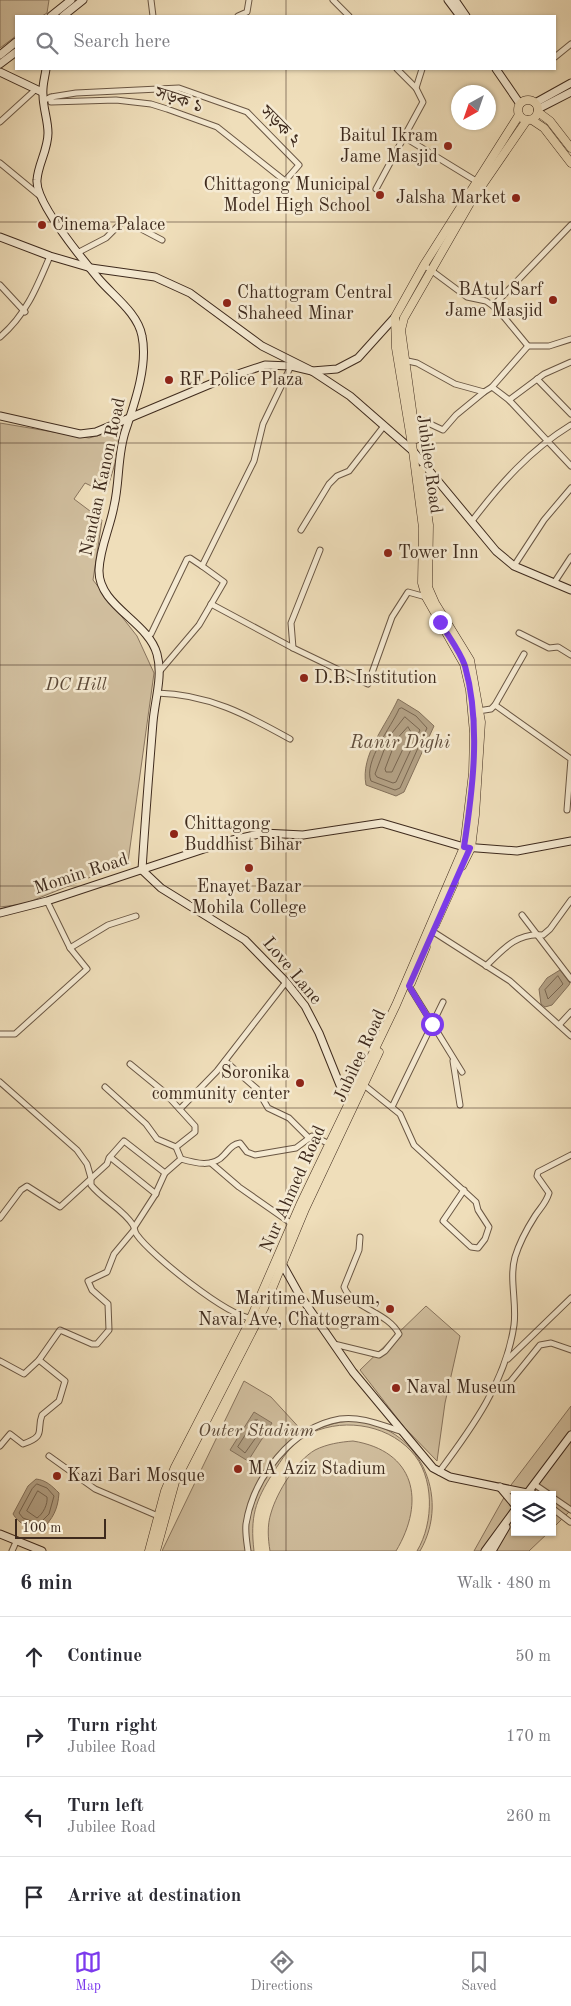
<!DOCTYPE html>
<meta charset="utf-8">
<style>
:root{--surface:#fff;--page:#f2f2f3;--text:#2b2b33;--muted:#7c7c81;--line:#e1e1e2;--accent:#7c3aed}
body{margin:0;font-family:"Old Standard TT","Noto Serif Bengali",serif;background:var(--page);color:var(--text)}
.controls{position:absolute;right:15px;bottom:15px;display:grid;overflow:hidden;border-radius:0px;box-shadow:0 1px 4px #0004}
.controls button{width:45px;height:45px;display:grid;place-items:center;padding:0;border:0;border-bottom:1px solid var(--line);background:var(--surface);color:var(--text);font:25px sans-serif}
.compass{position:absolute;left:451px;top:85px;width:45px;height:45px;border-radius:50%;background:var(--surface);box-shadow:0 1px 4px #0004;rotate:220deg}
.scale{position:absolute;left:15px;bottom:12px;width:91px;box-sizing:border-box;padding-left:5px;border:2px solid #3e2a1d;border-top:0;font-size:14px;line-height:18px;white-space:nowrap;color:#3e2a1d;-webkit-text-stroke:4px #f5ead2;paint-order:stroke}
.stop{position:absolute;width:15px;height:15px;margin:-11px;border:4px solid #7c3aed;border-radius:50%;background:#fff}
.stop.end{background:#7c3aed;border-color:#fff;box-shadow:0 1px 5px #0008}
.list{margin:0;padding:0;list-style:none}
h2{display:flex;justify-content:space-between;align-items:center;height:65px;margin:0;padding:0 20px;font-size:21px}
h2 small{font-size:16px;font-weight:400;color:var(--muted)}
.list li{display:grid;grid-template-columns:32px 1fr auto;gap:15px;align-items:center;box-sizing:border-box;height:80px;padding:0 20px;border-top:1px solid var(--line)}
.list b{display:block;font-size:19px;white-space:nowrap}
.list p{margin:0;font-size:16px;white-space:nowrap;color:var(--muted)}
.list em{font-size:16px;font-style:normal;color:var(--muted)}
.icon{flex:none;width:28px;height:28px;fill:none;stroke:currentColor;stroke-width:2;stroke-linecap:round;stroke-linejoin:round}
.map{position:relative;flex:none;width:571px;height:1551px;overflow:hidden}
.search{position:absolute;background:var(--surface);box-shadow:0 1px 4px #0004;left:15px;right:15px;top:15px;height:55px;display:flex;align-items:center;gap:12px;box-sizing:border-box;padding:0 18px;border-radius:0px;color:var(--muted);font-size:19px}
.sheet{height:385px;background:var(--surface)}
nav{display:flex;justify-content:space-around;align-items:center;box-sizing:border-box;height:70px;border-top:1px solid var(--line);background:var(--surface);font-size:14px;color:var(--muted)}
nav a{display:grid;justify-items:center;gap:2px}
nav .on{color:var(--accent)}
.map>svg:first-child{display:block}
.green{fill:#d1bf9f;stroke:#88745e}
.water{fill:#b3a185;stroke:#84715b}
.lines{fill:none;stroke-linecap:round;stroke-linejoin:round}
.shore{stroke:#786651;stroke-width:1}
.street-casing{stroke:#6a5744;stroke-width:7}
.secondary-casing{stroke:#3e2a1d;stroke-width:9}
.primary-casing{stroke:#3e2a1d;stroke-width:9}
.street{stroke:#f5ead2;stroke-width:5}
.secondary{stroke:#f5ead2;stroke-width:7}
.primary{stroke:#efdeba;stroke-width:8}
.route{stroke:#7c3aed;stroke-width:6}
.grid{fill:none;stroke:#3e2a1d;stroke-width:1;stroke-opacity:0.55}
.poi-dot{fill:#8f2418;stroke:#f5ead2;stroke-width:2}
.labels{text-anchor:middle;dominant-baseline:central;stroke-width:5;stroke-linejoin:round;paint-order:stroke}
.street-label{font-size:18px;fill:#3e2a1d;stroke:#f5ead2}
.poi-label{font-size:18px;fill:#3e2a1d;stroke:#f5ead2;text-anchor:start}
.park-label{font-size:18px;font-style:italic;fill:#5b4837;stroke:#f5ead2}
.water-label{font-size:19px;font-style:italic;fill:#614e3c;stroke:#f5ead2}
</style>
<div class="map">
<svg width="571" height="1551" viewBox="0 0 571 1551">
<rect width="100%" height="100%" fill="#efdeba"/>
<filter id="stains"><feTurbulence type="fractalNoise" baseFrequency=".004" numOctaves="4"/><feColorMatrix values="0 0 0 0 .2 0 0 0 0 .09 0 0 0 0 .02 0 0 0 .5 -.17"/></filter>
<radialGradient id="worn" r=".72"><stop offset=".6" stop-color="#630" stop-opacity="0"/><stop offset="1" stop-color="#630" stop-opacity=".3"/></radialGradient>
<g class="green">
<path d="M0,0H49L47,13L42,16H16V36L0,48Z"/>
<path d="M0,423L89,438L126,428L106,493L85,483L74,499L102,520L93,580L137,636L154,673L128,862L24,904L0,907Z"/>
<path d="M426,1306L460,1336L445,1403L437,1461L404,1427L360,1370Z"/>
<path d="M244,1381L271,1397L305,1434C320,1428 336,1421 353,1421C418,1424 452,1496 420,1551H417C434,1523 435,1476 411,1451C385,1423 339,1417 305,1436C291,1444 282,1459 273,1473C255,1501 250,1517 254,1551H162Z"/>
<path d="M571,1406V1510L552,1529V1495H515V1532H549L529,1551H474L511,1485Z"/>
<path d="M353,1441C415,1451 426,1501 396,1551H270C268,1539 267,1525 271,1513C277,1492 296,1461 315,1450C327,1444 340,1442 353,1441Z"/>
</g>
<g class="water">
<path d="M398,699L419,712L434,726L404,792L396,796L366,785C360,755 386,726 398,699Z"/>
<path d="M560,970L570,983L569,985L552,1005L545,1007L541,1004L539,989L547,978Z"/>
<path d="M254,1412L272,1423L248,1461L230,1450Z"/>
<path d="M36,1479C46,1480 52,1486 59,1493C58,1509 53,1519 41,1530C30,1529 19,1524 13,1514L28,1486Z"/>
</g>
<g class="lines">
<g class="shore">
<path d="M402,708L416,716L427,728L400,788L395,790L371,781C363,762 392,726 399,709Z"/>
<path d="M405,717L420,730L396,782L393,783L377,777L375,774L389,737Z"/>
<path d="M408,727L411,732L392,772H386L385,769L396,740Z"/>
<path d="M558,976L563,984L548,999L545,990Z"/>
<path d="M255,1420H258L264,1426L245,1453L238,1447Z"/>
<path d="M37,1484L47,1488L54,1496L49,1514L39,1524L23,1518L19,1513L32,1489Z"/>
<path d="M38,1491L47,1497C48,1504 43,1514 37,1518L27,1511Z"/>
</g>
<defs>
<g id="street">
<path d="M151,0L153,16"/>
<path d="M333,0L349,16"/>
<path d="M238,16L247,12L249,0"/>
<path d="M555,57L571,44"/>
<path d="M397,69L416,88"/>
<path d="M422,69L416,88L423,102L404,137L476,181"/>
<path d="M43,101L51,97V102L116,100L151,104L167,109L217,127L285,181L299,165L247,112L179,88L76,93L51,97"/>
<path d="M0,122L35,90"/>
<path d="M0,163L40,196"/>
<path d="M376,189L404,137"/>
<path d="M79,252L106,238L124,220L162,240"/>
<path d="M424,265L467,297L486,301L493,306L504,317L528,346"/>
<path d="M0,285L25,312"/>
<path d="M493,306L571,225"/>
<path d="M0,337C26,315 37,287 50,256"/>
<path d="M403,360L417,363L455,384L484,392L492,387L509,400L571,466"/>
<path d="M537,379L571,414"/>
<path d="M492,387L528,346H549L571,339"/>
<path d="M509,400L544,374L571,362"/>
<path d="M413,416L443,430L456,415L484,392"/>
<path d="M472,521C501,483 530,450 571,425"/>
<path d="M301,530L329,484L337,476L349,471L384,426"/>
<path d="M514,566L544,520L571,488"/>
<path d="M554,583L571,557"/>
<path d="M211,604L293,648L368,684L392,617L408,592L426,597"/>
<path d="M519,633L549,648L558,647L571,655"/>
<path d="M147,635L151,634L187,559L190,558L202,566"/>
<path d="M293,648L291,623L320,550"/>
<path d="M160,671L199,625L224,582L202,566L254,461L263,424L291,366"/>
<path d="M157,693C208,694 247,715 290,739"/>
<path d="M495,705L571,759L567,810"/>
<path d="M478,711L491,709L495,705L524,654"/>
<path d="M522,915L571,979"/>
<path d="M432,931L510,981L571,1036"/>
<path d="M70,948L108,925L136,916"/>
<path d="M486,966C503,949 518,932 543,935L550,929L571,900"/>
<path d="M409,986L462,1072"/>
<path d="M559,1025L571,1012"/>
<path d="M0,1034H15L87,969L70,948L47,901"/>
<path d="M225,1061L257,1089L268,1108L289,1118L309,1138"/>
<path d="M453,1061L460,1105"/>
<path d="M130,1064L163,1091L195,1126V1132L176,1147"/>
<path d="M0,1082L77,1150L87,1164L91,1178V1185C103,1200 123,1209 133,1225C135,1228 134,1232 137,1235C151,1255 227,1316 251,1318"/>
<path d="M364,1085L400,1114L414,1145L476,1202L478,1210L489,1227L485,1239L478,1248L471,1247L443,1221L464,1190"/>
<path d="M105,1087L146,1124L157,1139L176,1147L181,1159"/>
<path d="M392,1107L443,1002"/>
<path d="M180,1109L217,1071L286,982"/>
<path d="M110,1157L156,1194"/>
<path d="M211,1163L239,1187L292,1224"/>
<path d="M0,1218L21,1190L27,1186L60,1207L107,1164L109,1158L124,1141L165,1173"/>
<path d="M135,1226L155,1195L165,1173L181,1159C195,1163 213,1168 224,1155C229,1150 232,1144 240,1143L247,1152L255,1155L296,1148L312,1136L330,1144"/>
<path d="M334,1344L379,1355L385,1351L399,1334C388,1312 352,1308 344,1287L359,1250L360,1237"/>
<path d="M508,1359L571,1298"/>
<path d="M39,1360L60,1330L92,1344H97L109,1330L108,1304L92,1290L88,1281L107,1272L114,1254L134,1230"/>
<path d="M0,1361L24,1374L39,1360L65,1381L59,1401L42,1415C36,1430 47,1436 23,1444L10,1434L0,1446"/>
<path d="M492,1391L510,1382L540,1345L551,1343L571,1350"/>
<path d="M49,1456L95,1489L158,1516"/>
<path d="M439,1472C472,1428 506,1381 514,1325C517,1303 509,1279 515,1257C519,1244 528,1227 535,1216C541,1207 546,1203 549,1193L537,1176L538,1172L571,1155"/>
<path d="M534,1484L550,1495"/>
<path d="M531,1491L536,1495"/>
<path d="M552,1497L571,1510"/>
<path d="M552,1508L570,1522"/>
<path d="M12,1551L16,1542"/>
<path d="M248,1551C247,1543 245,1533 246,1524C253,1478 292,1427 340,1419C361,1416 381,1425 400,1431"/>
</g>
<g id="secondary">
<path d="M448,0L460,16"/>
<path d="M455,0L466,16"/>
<path d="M51,16L71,0"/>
<path d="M63,16L83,0"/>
<path d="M0,55L16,42"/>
<path d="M0,64L16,52"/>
<path d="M46,69C45,77 42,86 43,95C43,108 48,120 48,133C48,150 38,164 37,180C35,202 83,260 98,278C112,295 138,313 142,336C148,365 135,402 126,429C117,454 120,481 114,506C110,528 100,547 99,570C98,606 148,621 157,654C163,676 155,699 153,722C149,772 145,821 142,870"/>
<path d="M496,69L520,104"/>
<path d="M0,72L42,92"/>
<path d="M535,103L571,83"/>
<path d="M538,109L571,92"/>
<path d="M0,237L50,256L91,268L155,277L190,293L262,346L312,371L350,396L413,451L496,551L514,566L571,590"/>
<path d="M0,416L80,434L96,432L220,380L265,365L291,366L312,371L337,369L358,358L395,317"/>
<path d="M142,870L161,888L245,940L286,982L305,1006L319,1033L348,1105L351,1106"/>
<path d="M0,913L47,901L228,841L263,833L303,835L382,823L464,847L517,851L571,841"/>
<path d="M280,1260L299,1294L353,1372L433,1468L450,1477L527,1493"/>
<path d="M500,1487L515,1505"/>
<path d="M526,1495L571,1435"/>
<path d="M0,1534L42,1551"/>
<path d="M485,1551L515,1510"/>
<path d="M492,1551L506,1527"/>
</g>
<g id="primary">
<circle cx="528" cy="110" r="10"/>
<path d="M538,112L550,121L571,148"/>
<path d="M532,120L544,128L571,163"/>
<path d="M416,439L401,330L404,318L470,203L527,120"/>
<path d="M421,470L429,525L428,587L435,603L470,660L481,722L475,815L471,848L462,866"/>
<path d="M435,925L454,883"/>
<path d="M411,983L426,947"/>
<path d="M149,1551L165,1491L175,1467L247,1327L300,1205L396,1005L464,847L473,773L474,733L470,690L464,664L426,597L422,583L423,528L413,451L396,348L395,317L424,265L519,115"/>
<path d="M156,1551L175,1482L264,1308L305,1209L379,1052"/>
</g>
</defs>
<use href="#street" class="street-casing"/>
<use href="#secondary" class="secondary-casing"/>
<use href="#primary" class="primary-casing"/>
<use href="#street" class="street"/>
<use href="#secondary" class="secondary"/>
<use href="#primary" class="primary"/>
</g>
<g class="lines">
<path class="route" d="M432,1024L409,986L470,848L464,847C473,788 481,724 465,666C460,651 448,636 440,622"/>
</g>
<path class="grid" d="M286,0V16M286,69V1551M0,222H571M0,443H571M0,665H571M0,886H571M0,1108H571M0,1329H571"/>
<g class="poi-dot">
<circle cx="448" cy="146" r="5"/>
<circle cx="380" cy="195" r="5"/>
<circle cx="516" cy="198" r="5"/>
<circle cx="42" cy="225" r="5"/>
<circle cx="553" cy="300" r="5"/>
<circle cx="227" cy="303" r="5"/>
<circle cx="169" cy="380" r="5"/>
<circle cx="388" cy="553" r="5"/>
<circle cx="304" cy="678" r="5"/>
<circle cx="174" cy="834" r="5"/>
<circle cx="249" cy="868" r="5"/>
<circle cx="300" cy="1083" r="5"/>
<circle cx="390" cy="1309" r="5"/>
<circle cx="396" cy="1388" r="5"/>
<circle cx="238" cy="1469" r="5"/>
<circle cx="57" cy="1476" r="5"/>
</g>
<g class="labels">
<g class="street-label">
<text transform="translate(179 100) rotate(18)">সড়ক ১</text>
<text transform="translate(280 126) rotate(45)">সড়ক ২</text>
<text transform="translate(429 464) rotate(82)">Jubilee Road</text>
<text transform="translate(103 477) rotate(-78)">Nandan Kanon Road</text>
<text transform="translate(81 874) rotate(-18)">Momin Road</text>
<text transform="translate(292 971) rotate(50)">Love Lane</text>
<text transform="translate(360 1056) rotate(-65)">Jubilee Road</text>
<text transform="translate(293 1189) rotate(-66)">Nur Ahmed Road</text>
</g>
<g class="poi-label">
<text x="438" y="136" text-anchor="end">Baitul Ikram<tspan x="438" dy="21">Jame Masjid</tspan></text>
<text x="370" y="185" text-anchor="end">Chittagong Municipal<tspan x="370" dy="21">Model High School</tspan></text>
<text x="506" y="198" text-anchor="end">Jalsha Market</text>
<text x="52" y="225">Cinema Palace</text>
<text x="543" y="290" text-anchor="end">BAtul Sarf<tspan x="543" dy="21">Jame Masjid</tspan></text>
<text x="237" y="293">Chattogram Central<tspan x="237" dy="21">Shaheed Minar</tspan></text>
<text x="179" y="380">RF Police Plaza</text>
<text x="398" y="553">Tower Inn</text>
<text x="314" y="678">D.B. Institution</text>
<text x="184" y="824">Chittagong<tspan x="184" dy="21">Buddhist Bihar</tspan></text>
<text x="249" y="887" text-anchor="middle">Enayet Bazar<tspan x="249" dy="21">Mohila College</tspan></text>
<text x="290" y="1073" text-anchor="end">Soronika<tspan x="290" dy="21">community center</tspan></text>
<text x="380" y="1299" text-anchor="end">Maritime Museum,<tspan x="380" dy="21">Naval Ave, Chattogram</tspan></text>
<text x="406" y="1388">Naval Museun</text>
<text x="248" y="1469">MA Aziz Stadium</text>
<text x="67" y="1476">Kazi Bari Mosque</text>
</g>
<g class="park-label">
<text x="76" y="685">DC Hill</text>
<text x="256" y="1431">Outer Stadium</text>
</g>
<g class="water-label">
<text x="400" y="743">Ranir Dighi</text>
</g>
</g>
<rect width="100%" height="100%" filter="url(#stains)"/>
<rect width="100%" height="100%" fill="url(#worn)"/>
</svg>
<div class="controls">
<button><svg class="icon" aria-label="layers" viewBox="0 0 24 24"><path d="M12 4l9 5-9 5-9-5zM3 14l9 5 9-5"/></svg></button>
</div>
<svg class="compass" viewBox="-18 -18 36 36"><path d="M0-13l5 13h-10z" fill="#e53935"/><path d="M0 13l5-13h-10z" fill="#7c7c81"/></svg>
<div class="scale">100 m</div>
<div class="stop" style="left:432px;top:1024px"></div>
<div class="stop end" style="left:440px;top:622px"></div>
<div class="search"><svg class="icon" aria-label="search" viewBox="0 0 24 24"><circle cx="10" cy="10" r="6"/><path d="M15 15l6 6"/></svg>Search here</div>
</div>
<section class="sheet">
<h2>6 min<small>Walk · 480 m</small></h2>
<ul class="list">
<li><svg class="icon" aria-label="ahead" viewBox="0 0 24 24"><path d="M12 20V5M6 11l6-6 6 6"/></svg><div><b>Continue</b></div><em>50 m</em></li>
<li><svg class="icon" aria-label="right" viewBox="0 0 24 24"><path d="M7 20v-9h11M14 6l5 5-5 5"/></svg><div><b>Turn right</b><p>Jubilee Road</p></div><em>170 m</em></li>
<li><svg class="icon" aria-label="left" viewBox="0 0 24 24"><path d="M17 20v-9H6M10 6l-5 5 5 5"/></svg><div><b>Turn left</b><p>Jubilee Road</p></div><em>260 m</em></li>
<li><svg class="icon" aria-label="arrive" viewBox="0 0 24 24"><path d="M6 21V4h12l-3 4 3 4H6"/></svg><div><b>Arrive at destination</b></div></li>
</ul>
</section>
<nav>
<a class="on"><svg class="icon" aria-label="map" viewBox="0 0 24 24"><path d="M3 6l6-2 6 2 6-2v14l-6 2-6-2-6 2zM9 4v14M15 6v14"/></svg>Map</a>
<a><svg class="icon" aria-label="directions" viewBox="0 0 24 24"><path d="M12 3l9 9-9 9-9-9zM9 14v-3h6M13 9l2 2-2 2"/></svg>Directions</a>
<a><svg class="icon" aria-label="saved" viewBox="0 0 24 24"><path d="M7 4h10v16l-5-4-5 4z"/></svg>Saved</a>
</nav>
